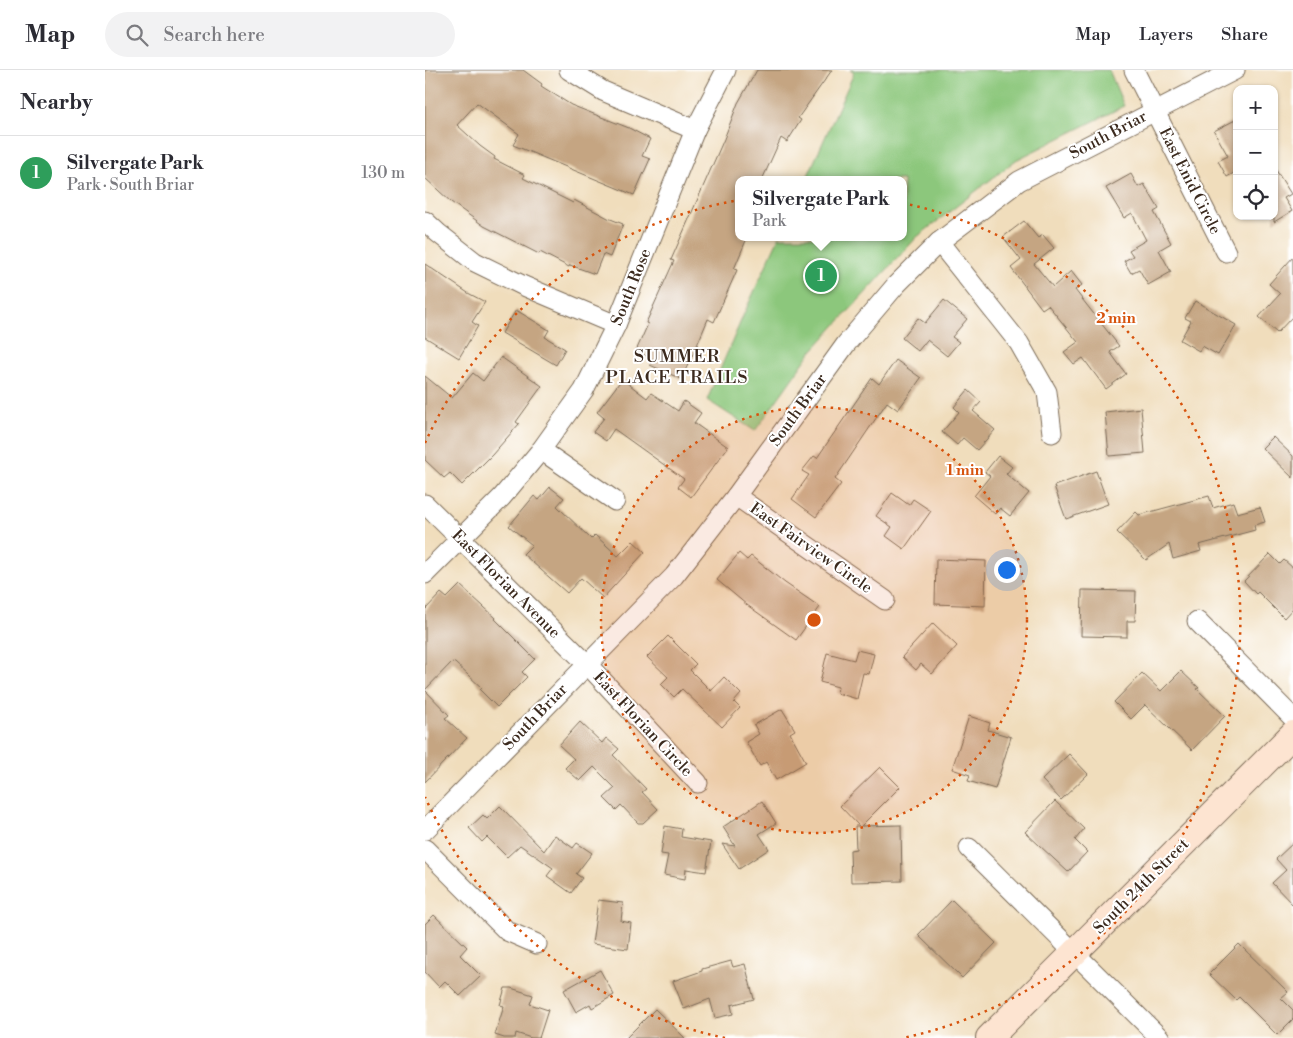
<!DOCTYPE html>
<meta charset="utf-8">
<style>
:root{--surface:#fff;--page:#f2f2f3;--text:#2b2b33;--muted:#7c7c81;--line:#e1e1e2;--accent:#db2777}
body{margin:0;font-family:"Libre Bodoni",serif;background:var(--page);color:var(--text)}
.controls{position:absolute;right:15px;top:15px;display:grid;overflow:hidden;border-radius:10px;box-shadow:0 1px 4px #0004}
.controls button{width:45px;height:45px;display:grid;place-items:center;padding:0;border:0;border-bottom:1px solid var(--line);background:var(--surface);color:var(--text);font:25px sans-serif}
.you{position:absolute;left:581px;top:499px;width:18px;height:18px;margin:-12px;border:4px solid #fff;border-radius:50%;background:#1a73e8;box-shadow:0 0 0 8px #1a73e833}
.badge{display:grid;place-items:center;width:32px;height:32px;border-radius:50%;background:var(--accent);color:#fff;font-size:16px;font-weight:700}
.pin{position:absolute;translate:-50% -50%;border:2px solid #fff;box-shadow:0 1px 5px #0006}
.popup{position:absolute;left:310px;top:106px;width:172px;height:65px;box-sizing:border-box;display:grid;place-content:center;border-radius:10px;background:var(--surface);filter:drop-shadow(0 1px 4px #0005);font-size:16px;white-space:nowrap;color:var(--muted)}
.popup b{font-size:19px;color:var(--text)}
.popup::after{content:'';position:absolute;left:50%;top:100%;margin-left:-10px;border:10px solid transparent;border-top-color:var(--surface)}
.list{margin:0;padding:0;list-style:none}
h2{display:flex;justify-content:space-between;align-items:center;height:65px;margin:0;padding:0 20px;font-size:21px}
h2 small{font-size:16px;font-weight:400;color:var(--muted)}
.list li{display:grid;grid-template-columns:32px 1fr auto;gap:15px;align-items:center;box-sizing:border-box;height:75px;padding:0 20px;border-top:1px solid var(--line)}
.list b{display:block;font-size:19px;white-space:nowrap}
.list p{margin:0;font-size:16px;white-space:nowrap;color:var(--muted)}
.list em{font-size:16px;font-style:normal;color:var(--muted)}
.icon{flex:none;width:28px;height:28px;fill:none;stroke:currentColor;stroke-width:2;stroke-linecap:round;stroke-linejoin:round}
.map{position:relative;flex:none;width:868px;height:968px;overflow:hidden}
header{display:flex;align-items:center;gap:30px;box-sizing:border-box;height:70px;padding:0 25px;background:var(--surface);border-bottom:1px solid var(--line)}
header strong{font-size:24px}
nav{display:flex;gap:28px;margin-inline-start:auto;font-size:18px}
.search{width:350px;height:45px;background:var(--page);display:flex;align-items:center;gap:12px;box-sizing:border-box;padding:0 18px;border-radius:28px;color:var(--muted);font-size:19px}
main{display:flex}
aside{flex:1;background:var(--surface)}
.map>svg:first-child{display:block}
.green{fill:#8cc77c;stroke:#64784d}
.building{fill:#c5a582}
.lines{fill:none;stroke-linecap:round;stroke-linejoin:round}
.street-casing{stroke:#7a6955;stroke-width:21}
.secondary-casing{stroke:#7a6955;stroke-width:28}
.street{stroke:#fff;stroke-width:19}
.secondary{stroke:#fde4d1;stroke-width:26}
.ring{fill:none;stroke:#d7540e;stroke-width:2.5;stroke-dasharray:2.5 5}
.labels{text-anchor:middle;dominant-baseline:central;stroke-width:4;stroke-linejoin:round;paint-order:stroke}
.street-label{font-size:16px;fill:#3b2a1e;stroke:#fff}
.neighbourhood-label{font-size:18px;letter-spacing:1px;fill:#3b2a1e;stroke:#fff}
.centre{fill:#d7540e;stroke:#fff;stroke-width:2.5}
.ring-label{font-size:15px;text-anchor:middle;font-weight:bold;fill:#d7540e;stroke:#fff;stroke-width:4;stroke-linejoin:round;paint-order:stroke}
</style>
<header>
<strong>Map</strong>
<div class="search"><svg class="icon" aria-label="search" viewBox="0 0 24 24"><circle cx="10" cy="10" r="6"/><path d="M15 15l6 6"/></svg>Search here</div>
<nav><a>Map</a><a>Layers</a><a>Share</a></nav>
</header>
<main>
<aside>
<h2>Nearby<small></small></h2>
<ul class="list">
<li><span class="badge" style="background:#2e9e5b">1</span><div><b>Silvergate Park</b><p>Park · South Briar</p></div><em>130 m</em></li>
</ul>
</aside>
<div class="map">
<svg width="868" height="968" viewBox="0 0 868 968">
<rect width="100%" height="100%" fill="#fff"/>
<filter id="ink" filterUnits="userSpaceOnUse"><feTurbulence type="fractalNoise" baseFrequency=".02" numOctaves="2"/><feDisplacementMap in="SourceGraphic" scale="10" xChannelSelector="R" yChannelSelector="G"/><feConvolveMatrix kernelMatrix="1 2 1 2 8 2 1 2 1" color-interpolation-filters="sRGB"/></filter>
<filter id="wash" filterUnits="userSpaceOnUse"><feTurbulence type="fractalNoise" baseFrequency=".0096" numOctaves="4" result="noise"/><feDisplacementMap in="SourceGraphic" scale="20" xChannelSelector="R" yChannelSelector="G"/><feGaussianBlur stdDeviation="1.12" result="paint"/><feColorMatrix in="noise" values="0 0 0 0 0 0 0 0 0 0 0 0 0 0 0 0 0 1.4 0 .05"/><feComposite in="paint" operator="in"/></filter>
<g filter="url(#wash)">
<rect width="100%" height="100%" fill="#f0ddbc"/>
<path class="green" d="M425,0H684L699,36L591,90L492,167L386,282L330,361L282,330L318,246L354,167H478V110H381L429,3Z"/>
<g id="blocks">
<g class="building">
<path d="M0,0H98L117,14L116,16L146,35L204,58L225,69L217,86L225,89L209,125L88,75L94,64L52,33L32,55L55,76L70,87L69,89L100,105L98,108L148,133L149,130L183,148L198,154L185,187L178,184L170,204L145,195L144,197L115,182L114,184L59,156L26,132L0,108Z"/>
<path d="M332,0H407L373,48L376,50L362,72L356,68L337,110H314V167L322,168L309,199L312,200L289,252L283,249L270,280L256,309L225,295L228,289L211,281L223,254L221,253L229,235L249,191L246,190L299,69L313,33Z"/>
<path d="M812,49V101L802,107L793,91L803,86L789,61Z"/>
<path d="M849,97L866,124L859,128L867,141L849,152Z"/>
<path d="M706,104L713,117L719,114L734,139L729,142L746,173L734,180L746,202L723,215L714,199L706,203L699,191L708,186L704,180L721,170L707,143L699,148L681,118Z"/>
<path d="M599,151L613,168L618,165L629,178L609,194L628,217L646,201L657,215L650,220L694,276L685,282L701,304L681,319L658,288L649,294L639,282L653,272L623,235L617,239L586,198L596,190L578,167Z"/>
<path d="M868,187V246L852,263L834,247L855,224L844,214Z"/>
<path d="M0,194L43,223L60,232L47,252L53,256L34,288L0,267Z"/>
<path d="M519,230L542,249L527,267L534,272L522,286L502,270L493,281L477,268L493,248L500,253Z"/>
<path d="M770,231L811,255L793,285L777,276L774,281L755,270L766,251L760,248Z"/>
<path d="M91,240L124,260L120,267L140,279L131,295L77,263Z"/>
<path d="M76,287L117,316L91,352L94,354L67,385L37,415L25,403L19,408L0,390V306L27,328L48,303L58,311Z"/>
<path d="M471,290L496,308L473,340L462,332L410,409L416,414L391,447L367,429L384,405L377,401L389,386L392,388L447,308L454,314Z"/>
<path d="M197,309L222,328L226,323L253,341L259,331L276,343L269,353L303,377L266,427L253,417L259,409L189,359L181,371L168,362L179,348L172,342Z"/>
<path d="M543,320L556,332L548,341L570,360L552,380L538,368L532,375L517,362L534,342L529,337Z"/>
<path d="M716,338L720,383L684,386L680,342Z"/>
<path d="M848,367L868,386V408L837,378Z"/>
<path d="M573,386L587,397L581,404L604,423L585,446L575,438L570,444L549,426L565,406L560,402Z"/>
<path d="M671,401L683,434L641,449L629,416Z"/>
<path d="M125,417L139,428L132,436L166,469L170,465L193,486L208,471L220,482L178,528L156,508L142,523L98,484L107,475L84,456L109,426L114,430Z"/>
<path d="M467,423L484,435L488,429L506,441L479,479L461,466L467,457L451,446Z"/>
<path d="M784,426L788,438L808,432L812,443L835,437L840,452L829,455L830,460L774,475L776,481L748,489L744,474L721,490L692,462L711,442L714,445Z"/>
<path d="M314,483L322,490L326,486L360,513L395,537L371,570L322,535L292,510Z"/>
<path d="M845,484L855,494L859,490L868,498V538L859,548L833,522L831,524L819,511Z"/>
<path d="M511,489L561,491L560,536L510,534Z"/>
<path d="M35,515L71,548L70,549L110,589L97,602L102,607L72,637L55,620L57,618L30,593L27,592L0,620V540L16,523L22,528Z"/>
<path d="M657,520L711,521L710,551H702V567L656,566Z"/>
<path d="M508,553L532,576L507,604L496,594L491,600L477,587Z"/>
<path d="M243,566L271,594L265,600L286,621L299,607L316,624L309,632L315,638L297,657L257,619L249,627L236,614L243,607L222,587Z"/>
<path d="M432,580L449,584L444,604L438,603L432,629L412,623L413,617L395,612L402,583L429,590Z"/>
<path d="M756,601L774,618L772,619L800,646L767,680L720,635L706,649L689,632L717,603L736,621Z"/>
<path d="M0,620L24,645L20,648L42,668L0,712Z"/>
<path d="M357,639L370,660L365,663L381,692L351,710L341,692L335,696L321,672L334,664L329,655Z"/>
<path d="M544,646L565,653L563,660L586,667L570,719L543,711L545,705L527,699Z"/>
<path d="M155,652L177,673L181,668L194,679L188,685L221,719L217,722L233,739L218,753H213L196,735L191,740L179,728L190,718L169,697L155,711L140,698L149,689L134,675Z"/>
<path d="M644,684L663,704L636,730L617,710Z"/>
<path d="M455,697L475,717L436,756L476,755L477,811L426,812L425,780L431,779L430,756H434L415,736Z"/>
<path d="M337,731L351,753L334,764L344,779L314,799L297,774L310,776L298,757Z"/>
<path d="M630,731L659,759L650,770L662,782L643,802L600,762Z"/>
<path d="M75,736L119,781L130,765L148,778L152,773L167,783L151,804L157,808L146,823L122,806L128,798L95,775L82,787L62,767L57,772L44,758L58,745L62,749Z"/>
<path d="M240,756L257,759L256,767L286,772L281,802L261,799L260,809L239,805L243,785L236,784Z"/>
<path d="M868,773V835L847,813L861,800L851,789Z"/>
<path d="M173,830L198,833L196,851L206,853L203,879L167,874Z"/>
<path d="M527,830L571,873L537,908L493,865Z"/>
<path d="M9,845L42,877L35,885L56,906L35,926L20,911L14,917L0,902V854Z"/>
<path d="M814,874L863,922L856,928L868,940V949L852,965L814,927L811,930L784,904Z"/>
<path d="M306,891L308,897L320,894L329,929L306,935L308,944L290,948L285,929L259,939L248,911L277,901V899Z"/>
<path d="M175,900L189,925L167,938L165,934L151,942L139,920Z"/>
<path d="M80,918H86L108,925L105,934L123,940L114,968H106L91,963L90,968H79L70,965L79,936L75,935Z"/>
<path d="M230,939L260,968H201Z"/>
</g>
</g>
</g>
<g filter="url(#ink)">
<use href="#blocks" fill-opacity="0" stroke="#7a6955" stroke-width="1"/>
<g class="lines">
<defs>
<g id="street">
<path d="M144,0L178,21L270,60"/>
<path d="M709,0L801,182"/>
<path d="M0,151L13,163L50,192L99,216L191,255"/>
<path d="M514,172L594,273L622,322L627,363"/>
<path d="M116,380L190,431"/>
<path d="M311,426L460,530"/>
<path d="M0,434L162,594L273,713"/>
<path d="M0,504L77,427L116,380L159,320L191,255L270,60L301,0"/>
<path d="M772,551L868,648"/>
<path d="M0,760L249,506L311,426L421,274L471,215L514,172L594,111L810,0"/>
<path d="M544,778L735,968"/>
<path d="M0,779L82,861L112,874"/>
</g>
<path id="secondary" d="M564,968L868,664"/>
</defs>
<use href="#street" class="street-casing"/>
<use href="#secondary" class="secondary-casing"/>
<use href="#street" class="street"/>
<use href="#secondary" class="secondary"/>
</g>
</g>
<circle cx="389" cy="550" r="213" fill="#d7540e" fill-opacity=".12"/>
<g class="ring">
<circle cx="389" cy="550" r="213"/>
<path d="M300 968A427 427 0 0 1 0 727M0 373A427 427 0 1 1 478 968"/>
</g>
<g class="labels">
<g class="street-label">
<text transform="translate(683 65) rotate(-28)">South Briar</text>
<text transform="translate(765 111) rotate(63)">East Enid Circle</text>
<text transform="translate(206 217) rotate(-68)">South Rose</text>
<text transform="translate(373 340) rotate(-54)">South Briar</text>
<text transform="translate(386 478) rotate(35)">East Fairview Circle</text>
<text transform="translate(81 514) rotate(45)">East Florian Avenue</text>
<text transform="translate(110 647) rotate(-46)">South Briar</text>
<text transform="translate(218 654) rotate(47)">East Florian Circle</text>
<text transform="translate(716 816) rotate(-45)">South 24th Street</text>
</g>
<g class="neighbourhood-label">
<text x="252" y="286">SUMMER<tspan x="252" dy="21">PLACE TRAILS</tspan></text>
</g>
</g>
<circle cx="389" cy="550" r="8" class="centre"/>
<g class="ring-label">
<text x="691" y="253">2 min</text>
<text x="540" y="405">1 min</text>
</g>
</svg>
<div class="controls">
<button>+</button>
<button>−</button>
<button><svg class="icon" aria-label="locate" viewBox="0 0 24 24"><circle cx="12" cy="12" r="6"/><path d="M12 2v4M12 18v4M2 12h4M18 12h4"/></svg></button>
</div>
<div class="you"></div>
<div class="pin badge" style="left:396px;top:206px;background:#2e9e5b">1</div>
<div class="popup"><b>Silvergate Park</b>Park</div>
</div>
</main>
